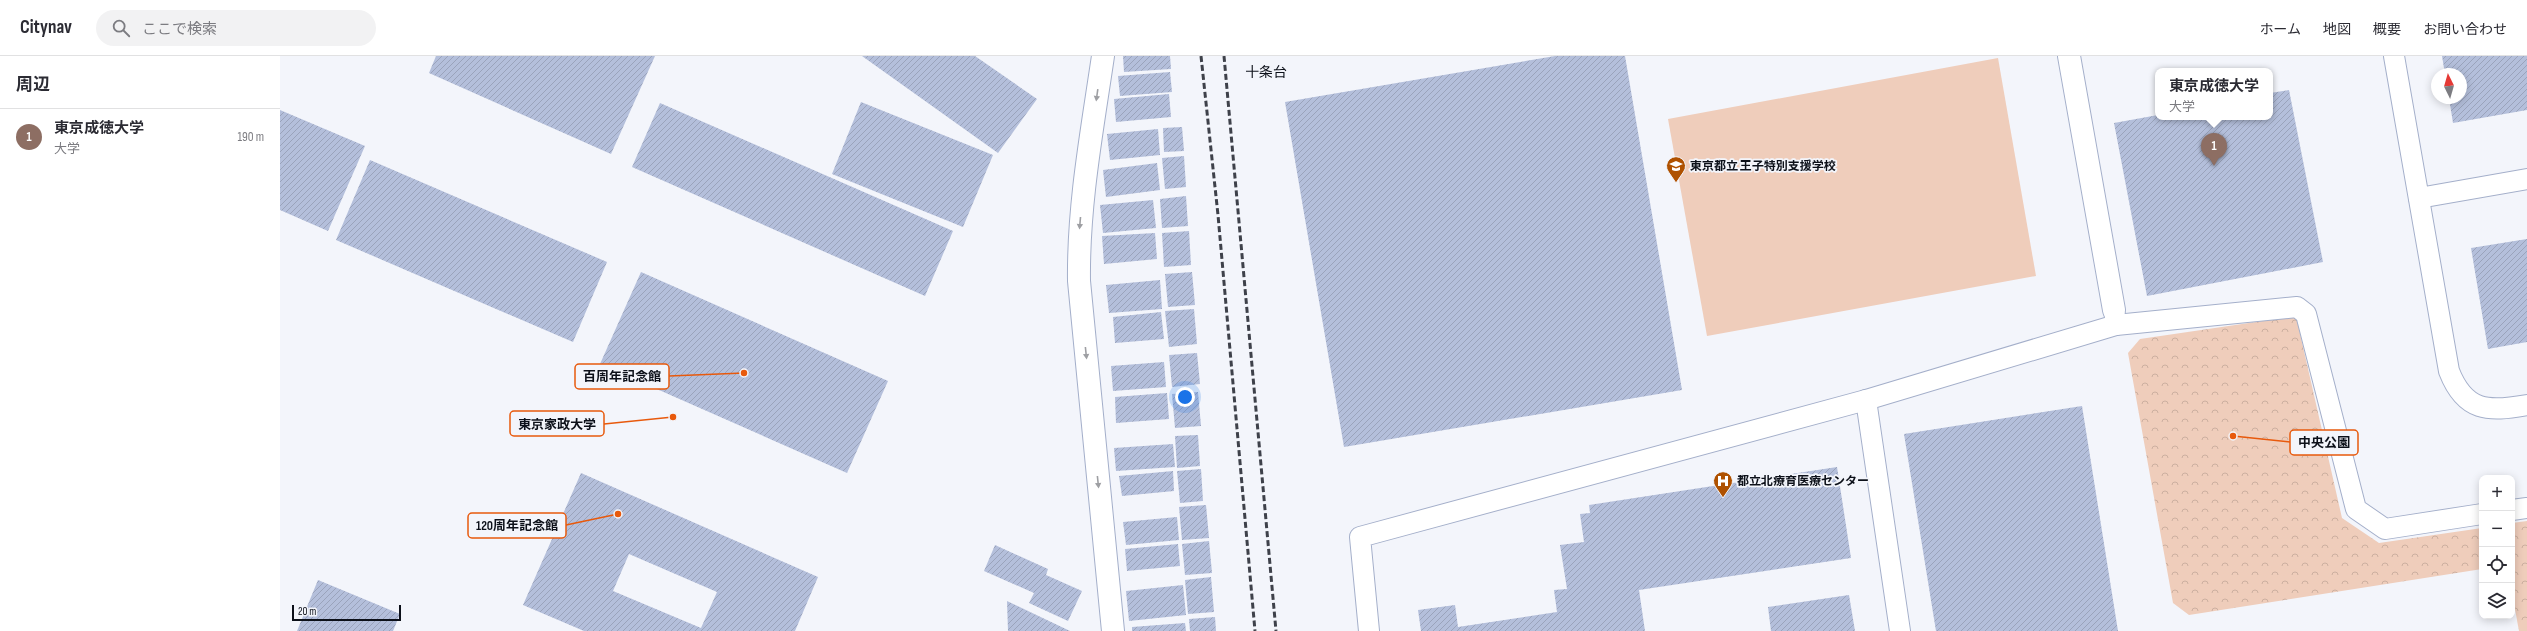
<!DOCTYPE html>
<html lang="ja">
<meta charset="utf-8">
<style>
:root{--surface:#fff;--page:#f2f2f3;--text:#2b2b33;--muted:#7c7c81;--line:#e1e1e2;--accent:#7c3aed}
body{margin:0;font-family:"Sofia Sans Condensed","Noto Sans JP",sans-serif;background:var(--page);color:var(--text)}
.controls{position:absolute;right:12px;bottom:12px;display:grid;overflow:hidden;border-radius:8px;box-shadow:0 2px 10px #0003}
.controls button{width:36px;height:36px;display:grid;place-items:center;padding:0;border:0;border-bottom:1px solid var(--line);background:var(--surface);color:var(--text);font:20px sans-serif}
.compass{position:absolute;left:2151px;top:12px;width:36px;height:36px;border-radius:50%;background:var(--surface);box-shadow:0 2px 10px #0003;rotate:355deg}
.scale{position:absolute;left:12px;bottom:10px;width:109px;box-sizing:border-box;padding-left:4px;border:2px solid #0c1019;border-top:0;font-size:11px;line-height:14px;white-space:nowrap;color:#0c1019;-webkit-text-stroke:3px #f3f5fb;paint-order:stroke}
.you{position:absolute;left:905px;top:341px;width:14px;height:14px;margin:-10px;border:3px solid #fff;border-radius:50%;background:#1a73e8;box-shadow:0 0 0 6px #1a73e833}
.badge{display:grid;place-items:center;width:26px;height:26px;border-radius:50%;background:var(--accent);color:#fff;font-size:13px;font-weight:700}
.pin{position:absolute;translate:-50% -33px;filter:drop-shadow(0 1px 2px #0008)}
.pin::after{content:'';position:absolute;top:21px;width:14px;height:12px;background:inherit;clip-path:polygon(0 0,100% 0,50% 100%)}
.popup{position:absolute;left:1875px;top:12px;width:118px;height:52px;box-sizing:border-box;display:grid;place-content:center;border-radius:8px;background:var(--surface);filter:drop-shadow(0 1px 3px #0005);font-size:13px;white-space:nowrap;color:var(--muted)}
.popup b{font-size:15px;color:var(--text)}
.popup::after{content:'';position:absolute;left:50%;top:100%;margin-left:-8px;border:8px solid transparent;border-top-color:var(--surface)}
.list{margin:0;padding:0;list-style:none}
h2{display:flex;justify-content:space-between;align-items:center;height:52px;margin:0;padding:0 16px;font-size:17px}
h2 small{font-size:13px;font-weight:400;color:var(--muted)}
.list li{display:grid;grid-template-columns:26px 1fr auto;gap:12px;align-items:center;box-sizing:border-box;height:56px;padding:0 16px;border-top:1px solid var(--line)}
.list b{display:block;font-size:15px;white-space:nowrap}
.list p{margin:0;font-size:13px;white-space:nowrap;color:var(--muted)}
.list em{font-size:13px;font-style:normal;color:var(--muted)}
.icon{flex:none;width:22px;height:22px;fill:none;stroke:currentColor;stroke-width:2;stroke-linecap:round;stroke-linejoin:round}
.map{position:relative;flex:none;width:2247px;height:575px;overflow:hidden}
header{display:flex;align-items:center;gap:24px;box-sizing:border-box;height:56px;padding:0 20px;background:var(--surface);border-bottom:1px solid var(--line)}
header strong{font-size:19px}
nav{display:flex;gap:22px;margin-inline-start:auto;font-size:14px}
.search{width:280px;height:36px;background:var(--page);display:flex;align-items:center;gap:10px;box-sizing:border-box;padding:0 14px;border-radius:22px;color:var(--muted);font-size:15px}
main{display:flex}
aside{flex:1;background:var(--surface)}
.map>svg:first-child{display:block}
.grass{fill:#efcdbb}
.park{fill:url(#park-crowns)}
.building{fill:url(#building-hatch);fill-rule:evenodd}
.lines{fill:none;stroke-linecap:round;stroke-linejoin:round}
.lane-casing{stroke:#a4afca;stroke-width:22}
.street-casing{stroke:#a4afca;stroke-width:24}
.lane{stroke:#fff;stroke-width:20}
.street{stroke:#fff;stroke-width:22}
.rail{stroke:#3e414a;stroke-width:3;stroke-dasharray:6 3;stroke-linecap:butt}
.oneway{fill:#9e9fa3}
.labels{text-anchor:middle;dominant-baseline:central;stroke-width:3.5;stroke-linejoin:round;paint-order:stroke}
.poi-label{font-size:12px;font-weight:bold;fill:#0c1019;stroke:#f3f5fb;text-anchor:start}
.quarter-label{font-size:14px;fill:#0c1019;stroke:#f3f5fb}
.leader{fill:none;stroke:#e8590c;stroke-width:1.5}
.callout-dot{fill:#e8590c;stroke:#f3f5fb;stroke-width:1.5}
.callout{fill:#f3f5fb;stroke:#e8590c;stroke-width:1.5}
.callout-label{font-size:13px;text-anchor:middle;font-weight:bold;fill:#0c1019}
</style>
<header>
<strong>Citynav</strong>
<div class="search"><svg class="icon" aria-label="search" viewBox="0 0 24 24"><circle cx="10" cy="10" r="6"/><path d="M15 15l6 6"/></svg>ここで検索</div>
<nav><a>ホーム</a><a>地図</a><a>概要</a><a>お問い合わせ</a></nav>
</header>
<main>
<aside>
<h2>周辺<small></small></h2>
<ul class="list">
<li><span class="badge" style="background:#8d6e63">1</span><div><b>東京成徳大学</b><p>大学</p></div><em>190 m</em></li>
</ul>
</aside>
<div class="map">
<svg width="2247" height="575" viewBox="0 0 2247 575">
<defs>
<pattern id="park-crowns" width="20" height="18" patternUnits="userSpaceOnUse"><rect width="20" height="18" fill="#efcdbb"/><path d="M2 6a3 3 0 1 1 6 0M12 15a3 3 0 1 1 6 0" fill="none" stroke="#ccafa0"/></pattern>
<pattern id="building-hatch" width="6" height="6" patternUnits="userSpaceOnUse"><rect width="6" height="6" fill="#b4bfdb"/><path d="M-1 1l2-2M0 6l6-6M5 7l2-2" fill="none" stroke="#9aa3bb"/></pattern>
</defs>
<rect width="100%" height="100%" fill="#f3f5fb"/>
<path class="grass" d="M1718,2L1756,220L1427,280L1388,63Z"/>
<g class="park">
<path d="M2016,260L2062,462L2099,487L2202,472V513L1909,559L1893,547L1848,297L1860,283Z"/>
<path d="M2247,465V575H2239L2232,537V467Z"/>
</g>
<g class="building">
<path d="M156,0H375L331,98L149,17Z"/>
<path d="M582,0H695L757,43L718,97Z"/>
<path d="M843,0H890L891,13L844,16Z"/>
<path d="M1275,0H1345L1402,334L1064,391L1005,46Z"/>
<path d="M2162,0H2247V54L2173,67L2169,42H2181V18H2165Z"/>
<path d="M890,16L892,36L840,40L838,20Z"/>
<path d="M2009,34L2043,206L1867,240L1834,67L1878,59V61H1990V37Z"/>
<path d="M889,38L891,61L836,66L834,43Z"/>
<path d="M581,46L713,99L683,171L552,118Z"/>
<path d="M380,47L673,175L645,240L352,111Z"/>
<path d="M0,54L85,90L48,175L0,154Z"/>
<path d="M902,71L904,95L884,96L883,72Z"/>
<path d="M878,73L880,99L830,104L827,78Z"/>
<path d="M904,100L906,131L885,133L882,102Z"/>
<path d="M90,104L327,206L293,286L56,184Z"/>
<path d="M877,107L880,134L826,141L823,114Z"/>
<path d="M906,140L908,170L882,172L880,143Z"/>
<path d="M873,144L876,172L823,177L820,149Z"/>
<path d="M909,175L911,209L884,211L882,177Z"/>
<path d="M875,177L877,203L824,208L822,180Z"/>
<path d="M2247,183V286L2208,293L2191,192Z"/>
<path d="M361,216L608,325L567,417L320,308Z"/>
<path d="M912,216L915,249L888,251L885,218Z"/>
<path d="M880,224L882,253L829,257L826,229Z"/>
<path d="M914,253L917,288L889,291L885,255Z"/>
<path d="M881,256L884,283L835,287L833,261Z"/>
<path d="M917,297L920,328L892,331L889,299Z"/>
<path d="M884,306L886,331L833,335L831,310Z"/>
<path d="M918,336L921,370L895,372L892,338Z"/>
<path d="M887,337L889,363L836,367L835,341Z"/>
<path d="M1802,350L1838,575H1656L1624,378Z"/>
<path d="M918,379L920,410L897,412L895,380Z"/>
<path d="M893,388L895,411L836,415L834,392Z"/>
<path d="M1557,411L1571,502L1359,534L1365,575H1141L1138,554L1175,549L1178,571L1277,556L1274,534L1287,533L1280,489L1304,486L1300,458L1310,457L1309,449Z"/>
<path d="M921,413L923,445L900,447L897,415Z"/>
<path d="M893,415L894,435L842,440L839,420Z"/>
<path d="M301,417L538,521L515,575H304L243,549ZM349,498L437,536L421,572L333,535Z"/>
<path d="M926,449L929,482L902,484L899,451Z"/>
<path d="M897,461L899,484L846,489L843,466Z"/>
<path d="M929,485L932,517L905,519L902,488Z"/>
<path d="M898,488L900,510L847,515L845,493Z"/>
<path d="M715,489L768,513L766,519L802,535L788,565L749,547L754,537L704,515Z"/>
<path d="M931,521L934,556L908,558L905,524Z"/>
<path d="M38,524L120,558L113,575H17Z"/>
<path d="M903,529L906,559L849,565L846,535Z"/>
<path d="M1569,539L1575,575H1491L1488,551Z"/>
<path d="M727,545L790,575H728Z"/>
<path d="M935,561L936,575H910L909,563Z"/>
<path d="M905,567L906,575H852V571Z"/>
</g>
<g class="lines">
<defs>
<g id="lane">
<path d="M2114,0L2169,315C2185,356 2208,356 2247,349"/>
<path d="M2139,142L2247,123"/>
<path d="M1836,269L2017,251L2026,258L2076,453L2105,473L2202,458"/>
<path d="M1586,344L1620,575"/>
<path d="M2232,454L2247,452"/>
<path d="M1089,575L1080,481L1586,344L1836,269L1834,254"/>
</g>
<g id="street">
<path d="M823,0C812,75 798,149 799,225L833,575"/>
<path d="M1789,0L1834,254"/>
</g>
</defs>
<use href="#lane" class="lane-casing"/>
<use href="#street" class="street-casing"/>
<use href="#lane" class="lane"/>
<use href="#street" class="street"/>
<g class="rail">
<path d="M921,0L938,159L975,575"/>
<path d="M944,0L996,575"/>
</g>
</g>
<defs><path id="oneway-solid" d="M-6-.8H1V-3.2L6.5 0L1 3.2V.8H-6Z"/></defs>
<g class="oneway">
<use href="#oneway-solid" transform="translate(817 39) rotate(98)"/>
<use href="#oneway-solid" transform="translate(800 167) rotate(95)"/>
<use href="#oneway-solid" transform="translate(806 297) rotate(84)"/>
<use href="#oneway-solid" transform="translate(818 426) rotate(84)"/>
</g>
<defs>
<symbol id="school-pin" viewBox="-11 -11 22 30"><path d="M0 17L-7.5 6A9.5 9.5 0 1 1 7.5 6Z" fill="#af5100" stroke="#f3f5fb"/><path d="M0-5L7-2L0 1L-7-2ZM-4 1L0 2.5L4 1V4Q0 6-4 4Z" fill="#fff"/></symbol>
<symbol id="hospital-pin" viewBox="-11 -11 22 30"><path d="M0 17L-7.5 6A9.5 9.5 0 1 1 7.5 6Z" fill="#af5100" stroke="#f3f5fb"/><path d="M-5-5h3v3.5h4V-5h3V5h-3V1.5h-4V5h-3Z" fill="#fff"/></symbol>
</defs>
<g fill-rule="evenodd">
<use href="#school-pin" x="1385" y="99" width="22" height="30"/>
<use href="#hospital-pin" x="1432" y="414" width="22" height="30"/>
</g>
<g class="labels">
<g class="poi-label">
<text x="1410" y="110">東京都立 王子特別支援学校</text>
<text x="1457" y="425">都立北療育医療センター</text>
</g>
<g class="quarter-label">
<text x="986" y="16">十条台</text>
</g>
</g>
<path class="leader" d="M464 317L389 320M393 361L324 368M1953 380L2010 386M338 458L286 469"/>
<g class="callout-dot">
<circle cx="464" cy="317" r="4"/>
<circle cx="393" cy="361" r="4"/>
<circle cx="1953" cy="380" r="4"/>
<circle cx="338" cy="458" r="4"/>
</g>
<g class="callout">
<rect x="295" y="308" width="94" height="25" rx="4"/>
<rect x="230" y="355" width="94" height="25" rx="4"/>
<rect x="2010" y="374" width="68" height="25" rx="4"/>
<rect x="188" y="457" width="98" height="25" rx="4"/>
</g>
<g class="callout-label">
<text x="342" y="325">百周年記念館</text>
<text x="277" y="373">東京家政大学</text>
<text x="2044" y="391">中央公園</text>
<text x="237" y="474">120周年記念館</text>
</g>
</svg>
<div class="controls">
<button>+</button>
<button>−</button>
<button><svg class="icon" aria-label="locate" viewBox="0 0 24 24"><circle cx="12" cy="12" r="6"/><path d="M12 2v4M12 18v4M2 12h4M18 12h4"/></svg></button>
<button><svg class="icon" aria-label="layers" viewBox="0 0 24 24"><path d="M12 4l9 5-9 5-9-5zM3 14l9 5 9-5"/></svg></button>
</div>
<svg class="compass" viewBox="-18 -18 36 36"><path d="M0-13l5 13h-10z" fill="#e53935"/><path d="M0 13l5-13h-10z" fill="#7c7c81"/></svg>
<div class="scale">20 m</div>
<div class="you"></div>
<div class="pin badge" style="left:1934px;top:110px;background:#8d6e63">1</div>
<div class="popup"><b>東京成徳大学</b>大学</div>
</div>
</main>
